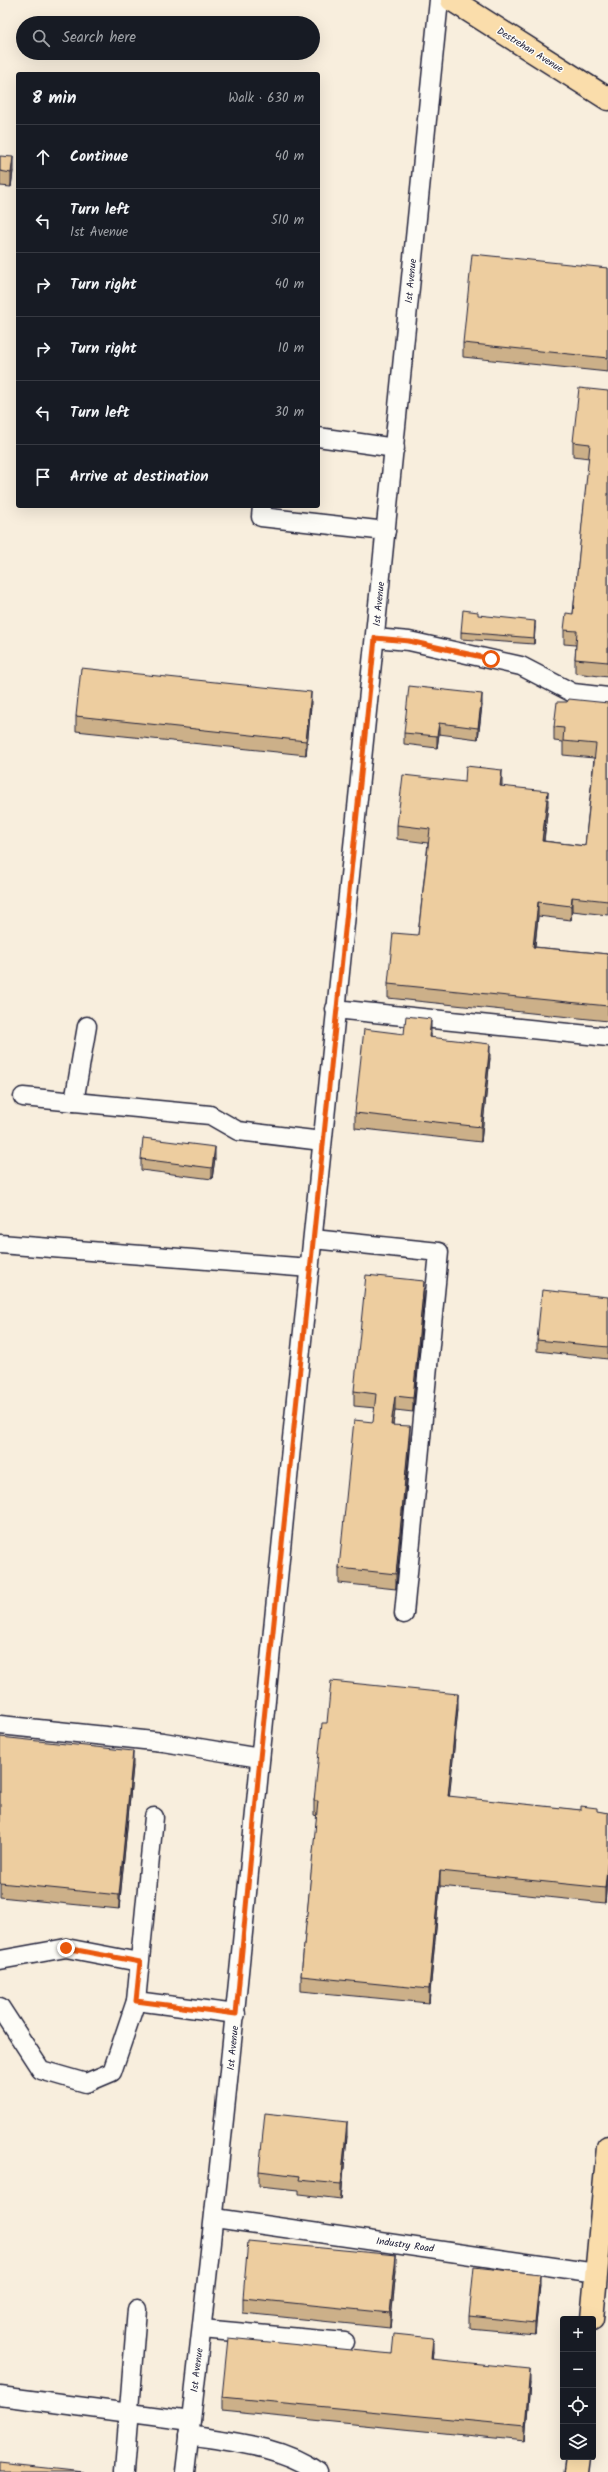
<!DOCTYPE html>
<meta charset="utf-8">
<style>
:root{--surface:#171b24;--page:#242831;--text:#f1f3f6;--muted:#9ea1a6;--line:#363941}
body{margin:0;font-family:Kalam,sans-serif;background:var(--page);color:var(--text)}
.controls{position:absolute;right:12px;bottom:12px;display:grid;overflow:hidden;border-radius:4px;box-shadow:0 4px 16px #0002}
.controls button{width:36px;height:36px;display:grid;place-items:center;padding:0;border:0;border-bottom:1px solid var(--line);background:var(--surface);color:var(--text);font:20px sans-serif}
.stop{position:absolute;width:12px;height:12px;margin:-9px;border:3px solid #ea580c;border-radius:50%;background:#fff}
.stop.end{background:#ea580c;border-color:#fff;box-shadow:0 1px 4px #0008}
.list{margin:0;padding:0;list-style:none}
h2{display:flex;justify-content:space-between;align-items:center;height:52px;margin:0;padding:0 16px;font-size:17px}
h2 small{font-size:13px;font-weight:400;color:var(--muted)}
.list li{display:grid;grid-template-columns:26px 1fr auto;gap:12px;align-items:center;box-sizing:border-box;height:64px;padding:0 16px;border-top:1px solid var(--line)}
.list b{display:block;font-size:15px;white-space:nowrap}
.list p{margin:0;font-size:13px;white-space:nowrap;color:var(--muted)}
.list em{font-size:13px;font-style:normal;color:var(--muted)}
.icon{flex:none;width:22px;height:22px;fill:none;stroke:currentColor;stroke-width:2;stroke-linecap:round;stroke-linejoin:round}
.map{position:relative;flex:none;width:608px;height:2472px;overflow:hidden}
.search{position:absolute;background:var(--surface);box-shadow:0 4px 16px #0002;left:16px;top:16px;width:304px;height:44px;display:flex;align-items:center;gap:10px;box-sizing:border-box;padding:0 14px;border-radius:22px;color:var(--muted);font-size:15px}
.panel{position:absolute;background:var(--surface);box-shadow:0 4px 16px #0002;left:16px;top:72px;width:304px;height:436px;border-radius:4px}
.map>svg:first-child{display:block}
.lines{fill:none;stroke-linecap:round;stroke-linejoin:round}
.minor-casing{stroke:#22223b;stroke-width:21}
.major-casing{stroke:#22223b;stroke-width:25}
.minor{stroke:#fdfcf7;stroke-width:18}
.major{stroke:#faddab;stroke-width:22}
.wall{fill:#ccb089;stroke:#22223b}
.shaded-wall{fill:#a6906f;stroke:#22223b}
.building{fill:#edcd9f;stroke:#22223b}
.route{stroke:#ea580c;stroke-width:5}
.labels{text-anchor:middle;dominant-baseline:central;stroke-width:3;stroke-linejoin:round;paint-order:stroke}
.street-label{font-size:10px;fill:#22223b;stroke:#fdfcf7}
</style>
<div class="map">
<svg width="608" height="2472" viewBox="0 0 608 2472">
<rect width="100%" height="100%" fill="#f8eedd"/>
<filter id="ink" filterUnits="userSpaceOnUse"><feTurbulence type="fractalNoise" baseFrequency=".025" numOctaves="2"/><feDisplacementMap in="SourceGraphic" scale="8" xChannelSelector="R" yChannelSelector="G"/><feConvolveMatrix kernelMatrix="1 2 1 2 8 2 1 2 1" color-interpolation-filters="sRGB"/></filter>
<g filter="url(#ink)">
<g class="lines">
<defs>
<g id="minor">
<path d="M318,437L395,448"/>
<path d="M262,506L261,517L386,531"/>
<path d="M375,638L409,641L521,666L573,693L608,697"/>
<path d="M335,1009L608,1037"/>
<path d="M23,1097L210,1115L238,1131L322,1141"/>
<path d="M74,1102L87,1026"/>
<path d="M313,1239L439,1252L404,1614"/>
<path d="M0,1244L310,1268"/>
<path d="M0,1725L163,1742L260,1758"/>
<path d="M154,1817L136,2001L236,2014"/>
<path d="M0,1960L66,1948L139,1962"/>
<path d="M0,2007L41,2070L86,2083L112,2072L136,2001"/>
<path d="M215,2218L596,2273"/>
<path d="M202,2329L345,2342"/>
<path d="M0,2396L191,2421"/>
<path d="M189,2435C232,2442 282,2446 318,2472"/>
<path d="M124,2472L137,2309"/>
<path d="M185,2472C228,2108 261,1743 298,1379C345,919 394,460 439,0"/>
</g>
<g id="major">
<path d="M452,0L608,99"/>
<path d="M592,2319L608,2147"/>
<path d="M576,2472L578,2457"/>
</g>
</defs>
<use href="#minor" class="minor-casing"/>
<use href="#major" class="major-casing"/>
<use href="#minor" class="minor"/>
<use href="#major" class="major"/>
</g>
<g class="wall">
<path d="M0,156L13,171L11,187L0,186Z"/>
<path d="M608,268V372L463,357V343Z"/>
<path d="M608,391V677L575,673V659L576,645L564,644V630L573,614L589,458L573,456V442Z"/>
<path d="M535,627L534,644L461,639V632Z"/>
<path d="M567,702L608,703V915L572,911L571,920L538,916L535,947L608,954V1021L388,998V984L418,935L428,843L397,839V825L465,782L502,784L501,786L548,805L544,841L585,846L594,758L563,755V742L554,741V727Z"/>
<path d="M482,705L478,739L439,734L437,748L404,744V733Z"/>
<path d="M311,706L306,755L76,731V716Z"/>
<path d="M404,1034H431V1037L490,1058L481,1142L355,1128V1113Z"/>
<path d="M215,1158L212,1179L141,1170V1159Z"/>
<path d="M424,1296L413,1412L395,1410L393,1425L410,1441L396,1589L339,1583V1568L373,1422L375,1408L354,1406V1391Z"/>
<path d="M608,1297V1359L537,1351V1340Z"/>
<path d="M458,1708L449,1797L608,1813V1871L605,1903L440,1886L429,2003L301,1991V1976L317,1816L314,1815V1801L327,1723Z"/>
<path d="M0,1737L133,1766L119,1909L0,1897Z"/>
<path d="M347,2136L341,2199L299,2194V2190L259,2186V2171Z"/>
<path d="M396,2270L390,2328L243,2313V2298Z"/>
<path d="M540,2285L535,2334L469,2328V2316Z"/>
<path d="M433,2352L432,2359L530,2383L525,2441L222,2411V2397L392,2354Z"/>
</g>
<g class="shaded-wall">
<path d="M13,157V171L11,187V173Z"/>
<path d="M535,621V627L534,644V638Z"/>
<path d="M311,692V706L306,755V741Z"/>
<path d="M482,694V705L478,739V728Z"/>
<path d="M439,723V734L437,748V736Z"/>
<path d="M502,770V784L500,800V786Z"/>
<path d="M548,791V805L542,855V841Z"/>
<path d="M572,897V911L571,920V906Z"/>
<path d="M538,902V916L533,961V947Z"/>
<path d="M431,1019V1034L429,1052V1037Z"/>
<path d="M490,1044V1058L481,1142V1127Z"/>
<path d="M215,1147V1158L212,1179V1168Z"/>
<path d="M424,1281V1296L413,1412V1398Z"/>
<path d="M395,1396V1410L391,1439V1425Z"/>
<path d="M410,1426V1441L396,1589V1574Z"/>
<path d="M458,1694V1708L448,1811V1796Z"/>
<path d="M133,1751V1766L119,1909V1895Z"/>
<path d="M608,1857V1871L605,1903V1888Z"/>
<path d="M440,1871V1886L429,2003V1989Z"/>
<path d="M347,2122V2136L341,2199V2184Z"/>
<path d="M396,2255V2270L390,2328V2313Z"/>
<path d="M540,2274V2285L535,2334V2323Z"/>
<path d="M433,2338V2352L431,2373V2359Z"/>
<path d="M530,2369V2383L525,2441V2426Z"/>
</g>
<g class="building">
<path d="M0,156L13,157L11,173L0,171Z"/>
<path d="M472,254L608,268V358L463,343Z"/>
<path d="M579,388L608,391V662L575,659L577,631L564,630L566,613L573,614L590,444L573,442Z"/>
<path d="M463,610L478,612V615L535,621L534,638L461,632Z"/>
<path d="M81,668L311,692L306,741L76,716Z"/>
<path d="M409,686L482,694L478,728L439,723L437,736L404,733Z"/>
<path d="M569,699L608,703V901L572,897L571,906L538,902L533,947L608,954V1006L388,984L393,933L418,935L430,829L397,825L403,775L465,782L466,766L502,770L500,786L548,791L542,841L585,846L596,744L563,741L564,728L554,727L557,702H567Z"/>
<path d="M406,1016L431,1019L429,1037L490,1044L481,1127L355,1113L364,1029L404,1034Z"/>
<path d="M143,1138L215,1147L212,1168L141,1159Z"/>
<path d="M366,1275L424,1281L413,1398L395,1396L391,1425L410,1426L396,1574L339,1568L354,1420L373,1422L376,1394L354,1391Z"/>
<path d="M542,1290L608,1297V1347L537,1340Z"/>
<path d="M331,1681L458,1694L448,1796L581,1810V1806L597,1808V1811L608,1813V1857L605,1888L440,1871L429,1989L301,1976L318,1801H314L322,1723H327Z"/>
<path d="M0,1737L133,1751L119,1895L0,1883Z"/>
<path d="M265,2113L347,2122L341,2184L299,2180L300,2176L259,2171Z"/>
<path d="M248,2241L396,2255L390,2313L243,2298Z"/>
<path d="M474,2267L540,2274L535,2323L469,2316Z"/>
<path d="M394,2334L433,2338L431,2359L530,2369L525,2426L222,2397L228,2338L392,2354Z"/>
<path d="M0,2463L84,2472H0Z"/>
</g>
</g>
<g class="lines" filter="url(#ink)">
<path class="route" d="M66,1948L140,1962L136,2001L236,2014L260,1758L375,638L409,641L491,659"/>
</g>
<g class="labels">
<g class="street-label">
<text transform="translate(530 50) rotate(32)">Destrehan Avenue</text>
<text transform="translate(411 281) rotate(-84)">1st Avenue</text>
<text transform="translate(379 604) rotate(-84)">1st Avenue</text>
<text transform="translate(233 2048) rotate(-84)">1st Avenue</text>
<text transform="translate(405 2245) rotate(8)">Industry Road</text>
<text transform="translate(197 2370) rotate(-83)">1st Avenue</text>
</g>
</g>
</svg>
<div class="controls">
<button>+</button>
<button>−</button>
<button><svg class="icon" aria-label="locate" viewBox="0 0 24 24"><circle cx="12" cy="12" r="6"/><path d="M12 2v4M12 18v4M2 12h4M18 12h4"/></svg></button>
<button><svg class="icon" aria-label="layers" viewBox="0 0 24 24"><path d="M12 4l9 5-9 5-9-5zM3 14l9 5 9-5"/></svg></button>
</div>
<div class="stop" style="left:491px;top:659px"></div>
<div class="stop end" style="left:66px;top:1948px"></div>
<div class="search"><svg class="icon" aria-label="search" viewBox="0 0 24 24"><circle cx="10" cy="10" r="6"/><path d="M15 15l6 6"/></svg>Search here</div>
<section class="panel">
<h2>8 min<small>Walk · 630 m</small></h2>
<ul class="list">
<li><svg class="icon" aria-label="ahead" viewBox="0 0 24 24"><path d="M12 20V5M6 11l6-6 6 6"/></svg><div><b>Continue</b></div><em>40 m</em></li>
<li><svg class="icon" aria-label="left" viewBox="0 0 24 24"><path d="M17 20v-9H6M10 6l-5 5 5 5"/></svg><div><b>Turn left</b><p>1st Avenue</p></div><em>510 m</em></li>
<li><svg class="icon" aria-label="right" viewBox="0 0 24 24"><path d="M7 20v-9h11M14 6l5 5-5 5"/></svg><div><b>Turn right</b></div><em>40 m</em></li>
<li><svg class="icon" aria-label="right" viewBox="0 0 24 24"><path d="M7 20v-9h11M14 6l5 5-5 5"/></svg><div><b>Turn right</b></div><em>10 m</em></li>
<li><svg class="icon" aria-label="left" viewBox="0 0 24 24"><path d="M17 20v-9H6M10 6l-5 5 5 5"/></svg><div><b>Turn left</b></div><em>30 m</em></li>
<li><svg class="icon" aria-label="arrive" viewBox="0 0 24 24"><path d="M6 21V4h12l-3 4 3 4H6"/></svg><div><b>Arrive at destination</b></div></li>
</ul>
</section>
</div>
